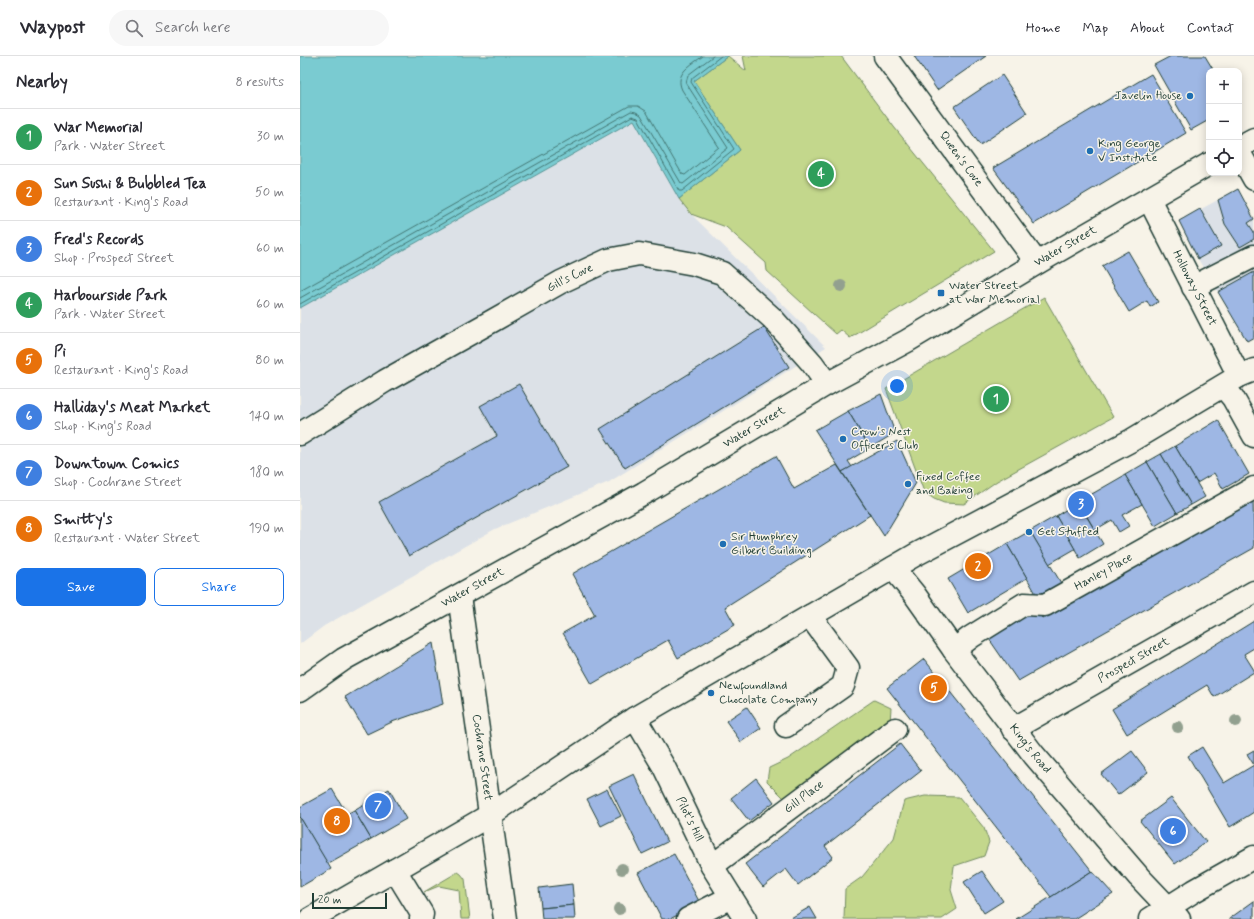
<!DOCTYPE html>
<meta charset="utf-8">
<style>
:root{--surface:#fff;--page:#f7f7f7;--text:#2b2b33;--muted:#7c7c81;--line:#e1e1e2;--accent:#1a73e8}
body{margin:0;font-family:Mynerve,sans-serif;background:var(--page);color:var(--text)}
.controls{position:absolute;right:12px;top:12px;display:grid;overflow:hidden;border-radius:8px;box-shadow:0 2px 10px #0003}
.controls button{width:36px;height:36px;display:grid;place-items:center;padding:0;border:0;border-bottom:1px solid var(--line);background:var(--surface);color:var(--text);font:20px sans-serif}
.scale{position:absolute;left:12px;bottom:10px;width:75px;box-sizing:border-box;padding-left:4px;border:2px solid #1f3d34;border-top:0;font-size:11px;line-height:14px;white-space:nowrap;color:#1f3d34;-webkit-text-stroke:3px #f7f3e8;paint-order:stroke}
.you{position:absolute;left:597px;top:330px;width:14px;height:14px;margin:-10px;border:3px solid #fff;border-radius:50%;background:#1a73e8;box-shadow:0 0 0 6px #1a73e833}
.badge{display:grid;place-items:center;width:26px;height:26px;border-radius:50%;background:var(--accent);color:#fff;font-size:13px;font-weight:700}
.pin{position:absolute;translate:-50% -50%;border:2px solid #fff;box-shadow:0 1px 4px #0006}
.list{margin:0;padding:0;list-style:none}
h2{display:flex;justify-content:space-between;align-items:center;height:52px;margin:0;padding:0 16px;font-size:17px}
h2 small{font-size:13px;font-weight:400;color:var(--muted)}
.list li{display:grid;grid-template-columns:26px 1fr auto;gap:12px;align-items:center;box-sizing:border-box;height:56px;padding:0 16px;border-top:1px solid var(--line)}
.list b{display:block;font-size:15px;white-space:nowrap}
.list p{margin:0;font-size:13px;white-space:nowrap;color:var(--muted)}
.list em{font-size:13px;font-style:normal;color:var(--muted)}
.actions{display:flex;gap:8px;padding:12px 16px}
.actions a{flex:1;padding:9px 0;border:1px solid var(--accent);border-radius:8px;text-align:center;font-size:14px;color:var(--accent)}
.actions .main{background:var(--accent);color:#fff}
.icon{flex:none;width:22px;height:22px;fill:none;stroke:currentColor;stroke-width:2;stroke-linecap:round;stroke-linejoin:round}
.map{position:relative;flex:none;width:954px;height:863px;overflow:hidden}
header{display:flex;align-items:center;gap:24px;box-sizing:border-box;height:56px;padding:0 20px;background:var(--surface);border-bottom:1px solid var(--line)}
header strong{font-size:19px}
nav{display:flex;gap:22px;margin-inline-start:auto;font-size:14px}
.search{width:280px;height:36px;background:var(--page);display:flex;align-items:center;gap:10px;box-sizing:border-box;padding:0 14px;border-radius:22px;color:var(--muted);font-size:15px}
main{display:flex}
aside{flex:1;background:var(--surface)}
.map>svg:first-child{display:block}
.built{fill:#dce1e7}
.green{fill:#c3d78c;stroke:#718a60}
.water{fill:#7acbd1;stroke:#569292}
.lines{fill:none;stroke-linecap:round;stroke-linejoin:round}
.shore{stroke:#437673;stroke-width:1}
.building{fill:#9eb7e4;stroke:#1f3d34}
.minor-casing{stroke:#1f3d34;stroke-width:25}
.minor{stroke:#f7f3e8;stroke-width:22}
.tree{fill:#92a08f}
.poi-dot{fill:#1f6fb2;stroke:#f7f3e8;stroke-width:1.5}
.labels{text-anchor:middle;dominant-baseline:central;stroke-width:3;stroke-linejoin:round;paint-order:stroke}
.poi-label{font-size:12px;fill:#1f3d34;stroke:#f7f3e8;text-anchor:start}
.street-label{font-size:12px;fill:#1f3d34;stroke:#f7f3e8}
</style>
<header>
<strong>Waypost</strong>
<div class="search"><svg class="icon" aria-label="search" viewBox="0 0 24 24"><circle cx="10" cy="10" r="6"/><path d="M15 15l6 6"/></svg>Search here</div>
<nav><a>Home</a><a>Map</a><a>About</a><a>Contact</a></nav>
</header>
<main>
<aside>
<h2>Nearby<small>8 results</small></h2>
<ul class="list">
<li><span class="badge" style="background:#2e9e5b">1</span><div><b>War Memorial</b><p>Park · Water Street</p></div><em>30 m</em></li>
<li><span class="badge" style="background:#e8710a">2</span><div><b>Sun Sushi &amp; Bubbled Tea</b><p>Restaurant · King's Road</p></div><em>50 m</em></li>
<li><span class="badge" style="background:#3f7fe0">3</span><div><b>Fred's Records</b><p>Shop · Prospect Street</p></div><em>60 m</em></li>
<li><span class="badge" style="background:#2e9e5b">4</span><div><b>Harbourside Park</b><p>Park · Water Street</p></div><em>60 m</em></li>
<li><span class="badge" style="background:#e8710a">5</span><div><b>Pi</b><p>Restaurant · King's Road</p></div><em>80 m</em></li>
<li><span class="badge" style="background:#3f7fe0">6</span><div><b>Halliday's Meat Market</b><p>Shop · King's Road</p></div><em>140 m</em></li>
<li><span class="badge" style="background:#3f7fe0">7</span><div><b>Downtown Comics</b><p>Shop · Cochrane Street</p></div><em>180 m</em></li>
<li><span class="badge" style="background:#e8710a">8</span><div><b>Smitty's</b><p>Restaurant · Water Street</p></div><em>190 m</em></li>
</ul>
<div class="actions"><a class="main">Save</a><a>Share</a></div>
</aside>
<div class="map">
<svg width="954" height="863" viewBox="0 0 954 863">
<rect width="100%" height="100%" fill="#f7f3e8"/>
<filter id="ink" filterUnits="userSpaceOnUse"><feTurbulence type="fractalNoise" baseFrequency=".025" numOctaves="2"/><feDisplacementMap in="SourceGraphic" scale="8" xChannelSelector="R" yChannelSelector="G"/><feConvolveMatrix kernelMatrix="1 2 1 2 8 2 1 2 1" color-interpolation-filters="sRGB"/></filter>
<g filter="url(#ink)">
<g class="built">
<path d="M334,64L379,143L391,158L526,291L309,426L195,473L24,570L0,588V252Z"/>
<path d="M938,133L954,164V281L947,285L898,203L879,165Z"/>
</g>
<g class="green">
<path d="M428,0L446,15L443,0H541L594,71L694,195L550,282L541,274L536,278L467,215L466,207L426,171L391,158L379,143L440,94L394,25Z"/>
<path d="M744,241L813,361L697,425L664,448L644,447L634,443L624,436L586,333Z"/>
<path d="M574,644L591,652L590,666L485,743L467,725L469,712L488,703Z"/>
<path d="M625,740L659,741L684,772L689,786L684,800L654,810L651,834L657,853L642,863H544L545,833L562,821L594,782L604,745Z"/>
<path d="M158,816L161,818L165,823L170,863H161L159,834L139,830L124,836Z"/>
</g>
<path class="water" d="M0,0H428L394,25L440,94L379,143L334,64L0,252Z"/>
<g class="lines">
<g class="shore">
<path d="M0,235L329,50H338L346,55L382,118L385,119L419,91L382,34C374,17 391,9 403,0"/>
<path d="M0,242L331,55L336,56L341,59L381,127L383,128L428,92L386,27L388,19L413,0"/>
<path d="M0,248L332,60L338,62L379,135H382L434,93L391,26L392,22L421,0"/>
</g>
</g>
<g class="building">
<path d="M614,0H686L637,34Z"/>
<path d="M871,0H905L914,15H909V64L891,74L854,9Z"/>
<path d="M851,18L886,77L734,168L693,112Z"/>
<path d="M702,19L727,57L680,89L654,51Z"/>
<path d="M938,133L954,163L948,167L954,176V183L940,191L925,168L918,144Z"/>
<path d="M900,153L921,190L898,203L879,165Z"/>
<path d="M828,195L858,246L850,251L847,245L829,256L802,210Z"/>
<path d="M954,216V281L947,285L918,236Z"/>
<path d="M464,271L489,311L325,412L300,373Z"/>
<path d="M219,328L267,411L109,500L79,446L197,380L180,350Z"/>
<path d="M581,338L595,377L570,392L548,355Z"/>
<path d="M548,355L570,392L548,405L552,411L542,416L515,374Z"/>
<path d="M918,364L949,418L923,433L914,417L897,427L875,390Z"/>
<path d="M597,385L616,427L584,480L542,416Z"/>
<path d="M875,390L905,441L891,449L861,398Z"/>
<path d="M861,398L891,449L877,457L847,406Z"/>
<path d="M476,400L494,433L537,409L570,459L425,551L435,569L378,602L368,584L292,628L263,577L295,559L272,518Z"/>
<path d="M847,406L877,457L855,470L825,419Z"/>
<path d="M825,419L842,448L822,459L829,470L819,476L812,464L795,474L778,446Z"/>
<path d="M953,440L954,492L718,625L687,580L737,554L742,562Z"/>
<path d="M778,446L803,488L780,502L756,460Z"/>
<path d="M756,460L775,493L749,508L730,475Z"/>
<path d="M730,475L761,527L738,541L707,488Z"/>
<path d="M707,488L727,522L668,557L648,523Z"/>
<path d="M954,565V592L944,598L954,614V616L914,641L907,629L827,678L812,653Z"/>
<path d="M133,587L143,648L92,666L67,678L45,641Z"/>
<path d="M624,603L792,815L751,841L587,632Z"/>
<path d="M447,651L461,672L441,686L426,665Z"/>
<path d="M600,688L621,715L525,790L533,801L498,829L486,813L463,831L445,808Z"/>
<path d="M902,691L924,727L954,709V756L930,771L888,700Z"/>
<path d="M954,694V709L947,698Z"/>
<path d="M832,695L848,716L818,739L801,718Z"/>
<path d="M334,718L367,786L342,798L309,730Z"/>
<path d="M456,722L474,746L449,765L431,742Z"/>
<path d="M32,733L47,758L54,754L71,783L27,808L0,761V751Z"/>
<path d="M89,733L106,763L71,783L54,754Z"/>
<path d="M307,733L321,760L301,770L287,743Z"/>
<path d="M871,742L906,786L875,808L840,765Z"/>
<path d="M0,761L31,813L0,831Z"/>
<path d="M374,798L400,847L370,863H362L338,817Z"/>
<path d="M682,815L703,845L684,857L664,826Z"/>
<path d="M792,815L813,838L774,863H716Z"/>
<path d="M272,828L274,849L241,852L239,832Z"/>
<path d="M954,845V863H929Z"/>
<path d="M274,849L275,863H242L241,852Z"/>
<path d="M510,851L517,863H489Z"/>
</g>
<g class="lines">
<defs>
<g id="minor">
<path id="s1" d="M585,0L737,207"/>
<path d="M939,91L954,83"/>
<path d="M939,96L954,123"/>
<path id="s2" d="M849,143L939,320"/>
<path d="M893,231L954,200"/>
<path d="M923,330L933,342L954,380"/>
<path id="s3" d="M0,378L85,325L194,264L261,226L308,204L339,198L394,208L422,217L472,262L512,307L527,328"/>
<path id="s4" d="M593,512L615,539L654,594L734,699L839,821L879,863"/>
<path id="s5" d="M159,540L205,863"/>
<path id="s6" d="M654,594L671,581L724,548L745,549L954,432"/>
<path id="s7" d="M0,634L44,603L344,437L527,328L607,285L737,207L909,108"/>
<path id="s8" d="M335,662L364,711L412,810L445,863"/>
<path d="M486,670L543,630L548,612L510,560"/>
<path id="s9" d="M713,673L954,536"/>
<path id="s10" d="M412,810L595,673"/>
<path d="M95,814L122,858L121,863"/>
<path d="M10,863L190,759L335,662L615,499L832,384L939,320L954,314"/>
<path d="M388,863L431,841"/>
<path d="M850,863L894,835L954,801"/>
</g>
</defs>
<use href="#minor" class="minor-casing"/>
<use href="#minor" class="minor"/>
</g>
<g class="tree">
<circle cx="541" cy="230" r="6"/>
<circle cx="936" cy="665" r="6"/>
<circle cx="878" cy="671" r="6"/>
<circle cx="322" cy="813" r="6"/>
<circle cx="319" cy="853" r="6"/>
</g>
</g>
<g class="poi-dot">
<circle cx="890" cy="40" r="4"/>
<circle cx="790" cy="95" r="4"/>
<rect x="637" y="233" width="8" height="8" rx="2"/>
<circle cx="543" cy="383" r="4"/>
<circle cx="608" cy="428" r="4"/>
<circle cx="729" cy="476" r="4"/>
<circle cx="423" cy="488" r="4"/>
<circle cx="411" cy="637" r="4"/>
</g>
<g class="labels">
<g class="poi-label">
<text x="882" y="40" text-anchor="end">Javelin House</text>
<text x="798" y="88">King George<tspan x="798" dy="14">V Institute</tspan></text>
<text x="649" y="230">Water Street<tspan x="649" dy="14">at War Memorial</tspan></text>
<text x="551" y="376">Crow's Nest<tspan x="551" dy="14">Officer's Club</tspan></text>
<text x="616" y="421">Fixed Coffee<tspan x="616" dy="14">and Baking</tspan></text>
<text x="737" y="476">Get Stuffed</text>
<text x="431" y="481">Sir Humphrey<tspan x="431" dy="14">Gilbert Building</tspan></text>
<text x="419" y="630">Newfoundland<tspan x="419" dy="14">Chocolate Company</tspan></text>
</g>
<g class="street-label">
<text stroke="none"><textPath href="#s1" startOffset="128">Queen's Cove</textPath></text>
<text stroke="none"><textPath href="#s7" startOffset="885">Water Street</textPath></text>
<text stroke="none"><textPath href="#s3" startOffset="312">Gill's Cove</textPath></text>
<text stroke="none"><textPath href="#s2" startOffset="100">Holloway Street</textPath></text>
<text stroke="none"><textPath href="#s7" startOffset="525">Water Street</textPath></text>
<text stroke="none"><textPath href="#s6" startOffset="172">Hanley Place</textPath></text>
<text stroke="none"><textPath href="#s7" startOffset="201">Water Street</textPath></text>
<text stroke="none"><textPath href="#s9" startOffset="139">Prospect Street</textPath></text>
<text stroke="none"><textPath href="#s4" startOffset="227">King's Road</textPath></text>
<text stroke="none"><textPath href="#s5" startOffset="163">Cochrane Street</textPath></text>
<text stroke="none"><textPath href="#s10" startOffset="115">Gill Place</textPath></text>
<text stroke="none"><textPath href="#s8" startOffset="115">Pilot's Hill</textPath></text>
</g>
</g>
</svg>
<div class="controls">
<button>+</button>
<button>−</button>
<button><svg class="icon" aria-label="locate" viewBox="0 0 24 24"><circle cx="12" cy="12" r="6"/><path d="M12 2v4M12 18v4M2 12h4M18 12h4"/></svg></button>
</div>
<div class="scale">20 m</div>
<div class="you"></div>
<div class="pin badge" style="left:696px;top:343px;background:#2e9e5b">1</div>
<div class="pin badge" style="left:678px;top:510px;background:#e8710a">2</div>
<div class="pin badge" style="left:781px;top:448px;background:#3f7fe0">3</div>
<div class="pin badge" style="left:521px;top:118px;background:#2e9e5b">4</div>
<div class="pin badge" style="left:634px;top:632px;background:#e8710a">5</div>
<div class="pin badge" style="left:873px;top:775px;background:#3f7fe0">6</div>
<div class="pin badge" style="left:78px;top:750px;background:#3f7fe0">7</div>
<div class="pin badge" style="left:37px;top:765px;background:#e8710a">8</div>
</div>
</main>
